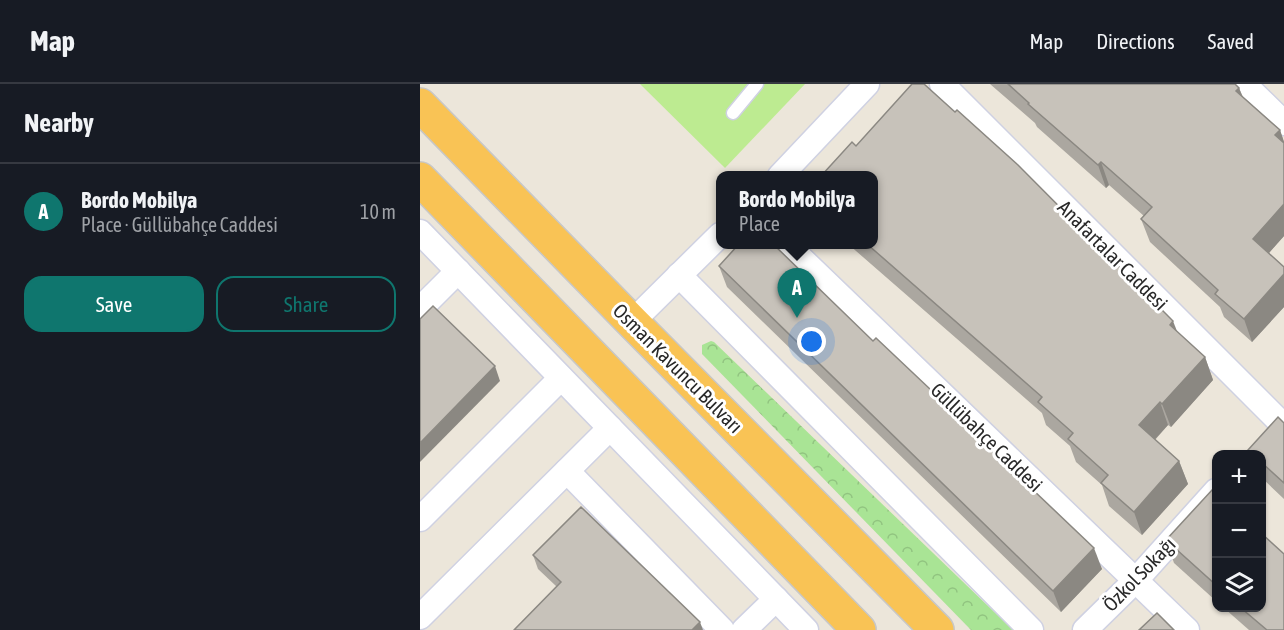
<!DOCTYPE html>
<meta charset="utf-8">
<style>
:root{--surface:#171b24;--page:#242831;--text:#f1f3f6;--muted:#9ea1a6;--line:#363941;--accent:#0f766e}
body{margin:0;font-family:"Asap Condensed",sans-serif;background:var(--page);color:var(--text)}
.controls{position:absolute;right:18px;bottom:18px;display:grid;overflow:hidden;border-radius:12px;box-shadow:0 2px 4px #0004}
.controls button{width:54px;height:54px;display:grid;place-items:center;padding:0;border:0;border-bottom:2px solid var(--line);background:var(--surface);color:var(--text);font:30px sans-serif}
.you{position:absolute;left:392px;top:258px;width:21px;height:21px;margin:-15px;border:4px solid #fff;border-radius:50%;background:#1a73e8;box-shadow:0 0 0 9px #1a73e833}
.badge{display:grid;place-items:center;width:39px;height:39px;border-radius:50%;background:var(--accent);color:#fff;font-size:20px;font-weight:700}
.pin{position:absolute;translate:-50% -50px;filter:drop-shadow(0 2px 3px #0008)}
.pin::after{content:'';position:absolute;top:32px;width:21px;height:18px;background:inherit;clip-path:polygon(0 0,100% 0,50% 100%)}
.popup{position:absolute;left:296px;top:87px;width:162px;height:78px;box-sizing:border-box;display:grid;place-content:center;border-radius:12px;background:var(--surface);filter:drop-shadow(0 2px 4px #0005);font-size:20px;white-space:nowrap;color:var(--muted)}
.popup b{font-size:22px;color:var(--text)}
.popup::after{content:'';position:absolute;left:50%;top:100%;margin-left:-12px;border:12px solid transparent;border-top-color:var(--surface)}
.list{margin:0;padding:0;list-style:none}
h2{display:flex;justify-content:space-between;align-items:center;height:78px;margin:0;padding:0 24px;font-size:26px}
h2 small{font-size:20px;font-weight:400;color:var(--muted)}
.list li{display:grid;grid-template-columns:39px 1fr auto;gap:18px;align-items:center;box-sizing:border-box;height:96px;padding:0 24px;border-top:2px solid var(--line)}
.list b{display:block;font-size:22px;white-space:nowrap}
.list p{margin:0;font-size:20px;white-space:nowrap;color:var(--muted)}
.list em{font-size:20px;font-style:normal;color:var(--muted)}
.actions{display:flex;gap:12px;padding:18px 24px}
.actions a{flex:1;padding:14px 0;border:2px solid var(--accent);border-radius:18px;text-align:center;font-size:21px;color:var(--accent)}
.actions .main{background:var(--accent);color:#fff}
.icon{flex:none;width:33px;height:33px;fill:none;stroke:currentColor;stroke-width:2;stroke-linecap:round;stroke-linejoin:round}
.map{position:relative;flex:none;width:864px;height:546px;overflow:hidden}
header{display:flex;align-items:center;gap:36px;box-sizing:border-box;height:84px;padding:0 30px;background:var(--surface);border-bottom:2px solid var(--line)}
header strong{font-size:28px}
nav{display:flex;gap:33px;margin-inline-start:auto;font-size:21px}
main{display:flex}
aside{flex:1;background:var(--surface)}
.map>svg:first-child{display:block}
.park{fill:url(#park-crowns)}
.pitch{fill:#bdeb91}
.lines{fill:none;stroke-linecap:round;stroke-linejoin:round}
.service-casing{stroke:#cfd1e2;stroke-width:15}
.minor-casing{stroke:#cfd1e2;stroke-width:27}
.trunk-casing{stroke:#c7c7c7;stroke-width:36}
.service{stroke:#fff;stroke-width:12}
.minor{stroke:#fff;stroke-width:24}
.trunk{stroke:#f9c355;stroke-width:33}
.wall{fill:#aba7a0}
.shaded-wall{fill:#8b8882}
.building{fill:#c7c2ba;stroke:#8b8882;stroke-width:1.5}
.labels{text-anchor:middle;dominant-baseline:central;stroke-width:6;stroke-linejoin:round;paint-order:stroke}
.street-label{font-size:20px;fill:#292929;stroke:#fff}
</style>
<header>
<strong>Map</strong>
<nav><a>Map</a><a>Directions</a><a>Saved</a></nav>
</header>
<main>
<aside>
<h2>Nearby<small></small></h2>
<ul class="list">
<li><span class="badge">A</span><div><b>Bordo Mobilya</b><p>Place · Güllübahçe Caddesi</p></div><em>10 m</em></li>
</ul>
<div class="actions"><a class="main">Save</a><a>Share</a></div>
</aside>
<div class="map">
<svg width="864" height="546" viewBox="0 0 864 546">
<defs>
<pattern id="park-crowns" width="20" height="18" patternUnits="userSpaceOnUse" patternTransform="scale(1.5)"><rect width="20" height="18" fill="#a9e495"/><path d="M2 6a3 3 0 1 1 6 0M12 15a3 3 0 1 1 6 0" fill="none" stroke="#91c480"/></pattern>
</defs>
<rect width="100%" height="100%" fill="#ece6da"/>
<path class="park" d="M291,257L294,258L593,546H551L282,270V261Z"/>
<path class="pitch" d="M220,0H385L305,84Z"/>
<g class="lines">
<defs>
<path id="service" d="M313,29L337,0"/>
<g id="minor">
<path d="M522,0L864,342"/>
<path d="M824,0L864,39"/>
<path d="M360,92L447,0"/>
<path d="M0,148L386,546"/>
<path d="M366,160L767,546"/>
<path d="M259,191L611,546"/>
<path d="M0,225L38,187"/>
<path d="M212,238L300,151"/>
<path d="M147,387L302,546"/>
<path d="M0,435L141,294"/>
<path d="M0,533L190,344"/>
<path d="M324,546L356,515"/>
<path d="M665,546L716,496L796,407"/>
</g>
<g id="trunk">
<path d="M0,21L212,238L517,546"/>
<path d="M0,95L439,546"/>
</g>
</defs>
<use href="#service" class="service-casing"/>
<use href="#minor" class="minor-casing"/>
<use href="#trunk" class="trunk-casing"/>
<use href="#service" class="service"/>
<use href="#minor" class="minor"/>
<use href="#trunk" class="trunk"/>
</g>
<g class="wall">
<path d="M570,0H815L819,4L823,13L860,46L864,58V152L849,169L864,183V223L832,258L804,233L800,223L730,158L721,135L724,132L689,101L686,104L617,43L615,39Z"/>
<path d="M436,62L758,249L785,273L793,296L751,343L748,341L735,356L759,377L768,400L722,451L689,422L682,401L656,378L650,362L626,341L622,329L428,160H453Z"/>
<path d="M299,182L529,323L530,327L682,485L641,528L307,203Z"/>
<path d="M864,339V415L842,394V370H829L828,366Z"/>
<path d="M796,410V517L754,479L746,456Z"/>
<path d="M113,471L283,546L136,502L118,485Z"/>
<path d="M804,524H842L864,546H829Z"/>
</g>
<g class="shaded-wall">
<path d="M819,4L828,27L816,7Z"/>
<path d="M860,46L864,58V74L855,51Z"/>
<path d="M681,78L689,101L686,104L678,81Z"/>
<path d="M864,120V152L841,178L833,155Z"/>
<path d="M864,190V223L832,258L824,235Z"/>
<path d="M753,237L762,260L750,241Z"/>
<path d="M785,273L793,296L751,343L742,320Z"/>
<path d="M75,282L80,297L0,378V359Z"/>
<path d="M740,318L748,341L727,364L719,341Z"/>
<path d="M759,377L768,400L722,451L714,428Z"/>
<path d="M674,464L682,485L641,528L633,507Z"/>
<path d="M280,538L283,546H272Z"/>
</g>
<g class="building">
<path d="M492,0H504L535,28L537,26L598,81L753,237L750,241L785,273L742,320L740,318L719,341L759,377L714,428L681,399L688,391L648,355L653,349L618,318L622,313L447,160H453V92H401L432,58L436,62Z"/>
<path d="M588,0H815L819,4L816,7L860,46L855,51L864,59V120L833,155L864,183V190L824,235L795,210L798,206L721,135L732,123L681,78L678,81L608,20L609,19Z"/>
<path d="M319,160H353L453,257L456,254L529,323L527,324L674,464L633,507L299,182Z"/>
<path d="M13,222L75,282L0,359V235Z"/>
<path d="M858,333L864,339V399L842,379V370H832L828,366Z"/>
<path d="M792,406L796,410V501L746,456Z"/>
<path d="M161,423L280,538L272,546H94L141,498L113,471Z"/>
<path d="M842,450L864,470V546H847L821,524H842Z"/>
<path d="M737,529L754,546H719Z"/>
</g>
<g class="labels">
<g class="street-label">
<text transform="translate(693 171) rotate(45)">Anafartalar Caddesi</text>
<text transform="translate(258 284) rotate(45)">Osman Kavuncu Bulvarı</text>
<text transform="translate(567 353) rotate(44)">Güllübahçe Caddesi</text>
<text transform="translate(719 490) rotate(-46)">Özkol Sokağı</text>
</g>
</g>
</svg>
<div class="controls">
<button>+</button>
<button>−</button>
<button><svg class="icon" aria-label="layers" viewBox="0 0 24 24"><path d="M12 4l9 5-9 5-9-5zM3 14l9 5 9-5"/></svg></button>
</div>
<div class="you"></div>
<div class="pin badge" style="left:377px;top:234px">A</div>
<div class="popup"><b>Bordo Mobilya</b>Place</div>
</div>
</main>
